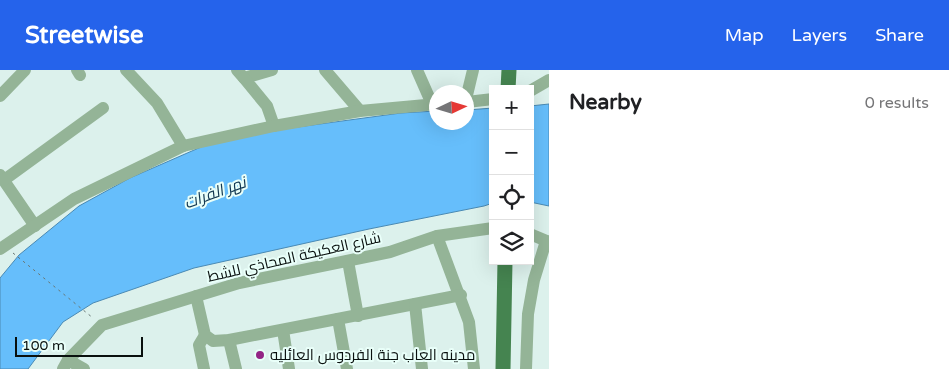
<!DOCTYPE html>
<meta charset="utf-8">
<style>
:root{--surface:#fff;--page:#f2f2f2;--text:#202124;--muted:#757577;--line:#e0e0e0;--accent:#2563eb}
body{margin:0;font-family:"Varela Round",Cairo,sans-serif;background:var(--page);color:var(--text)}
.controls{position:absolute;right:15px;top:15px;display:grid;overflow:hidden;border-radius:0px;box-shadow:0 5px 20px #0002}
.controls button{width:45px;height:45px;display:grid;place-items:center;padding:0;border:0;border-bottom:1px solid var(--line);background:var(--surface);color:var(--text);font:25px sans-serif}
.compass{position:absolute;left:429px;top:15px;width:45px;height:45px;border-radius:50%;background:var(--surface);box-shadow:0 5px 20px #0002;rotate:86deg}
.scale{position:absolute;left:15px;bottom:12px;width:128px;box-sizing:border-box;padding-left:5px;border:2px solid #09100e;border-top:0;font-size:14px;line-height:18px;white-space:nowrap;color:#09100e;-webkit-text-stroke:4px #e9fff9;paint-order:stroke}
.list{margin:0;padding:0;list-style:none}
h2{display:flex;justify-content:space-between;align-items:center;height:65px;margin:0;padding:0 20px;font-size:21px}
h2 small{font-size:16px;font-weight:400;color:var(--muted)}
.icon{flex:none;width:28px;height:28px;fill:none;stroke:currentColor;stroke-width:2;stroke-linecap:round;stroke-linejoin:round}
.map{position:relative;flex:none;width:549px;height:299px;overflow:hidden}
header{display:flex;align-items:center;gap:30px;box-sizing:border-box;height:70px;padding:0 25px;background:var(--accent);color:#fff}
header strong{font-size:24px}
nav{display:flex;gap:28px;margin-inline-start:auto;font-size:18px}
main{display:flex}
aside{flex:1;background:var(--surface)}
.map>svg:first-child{display:block}
.water{fill:#66befb;stroke:#4a8ab4}
.lines{fill:none;stroke-linecap:round;stroke-linejoin:round}
.path{stroke:#687672;stroke-width:1;stroke-dasharray:2.5 4;stroke-linecap:butt}
.minor{stroke:#94b497;stroke-width:12}
.major{stroke:#458450;stroke-width:15}
.poi-dot{fill:#932485;stroke:#e9fff9;stroke-width:2}
.labels{text-anchor:middle;dominant-baseline:central;stroke-width:4;stroke-linejoin:round;paint-order:stroke}
.street-label{font-size:15px;fill:#09100e;stroke:#e9fff9}
.poi-label{font-size:15px;fill:#09100e;stroke:#e9fff9;text-anchor:start}
.water-label{font-size:16px;font-style:italic;fill:#113750;stroke:#e9fff9}
</style>
<header>
<strong>Streetwise</strong>
<nav><a>Map</a><a>Layers</a><a>Share</a></nav>
</header>
<main>
<div class="map">
<svg width="549" height="299" viewBox="0 0 549 299">
<rect width="100%" height="100%" fill="#dcf1ec"/>
<g class="water">
<path d="M549,34V136L530,132V36Z"/>
<path d="M493,38V133L484,136L369,159L194,198L93,233L63,252L28,299H0V208L19,185L79,136L130,108L224,67L401,43L436,41L437,52H467V40Z"/>
</g>
<g class="lines">
<path class="path" d="M13,183L93,248"/>
<g class="minor">
<path d="M77,0L80,5"/>
<path d="M126,0L157,33L183,76"/>
<path d="M237,0L244,8L272,0"/>
<path d="M325,0L360,41"/>
<path d="M417,0L432,34"/>
<path d="M244,8L267,36L274,56"/>
<path d="M530,21L549,10"/>
<path d="M467,25L473,0"/>
<path d="M0,26L25,0"/>
<path d="M467,32L493,29"/>
<path d="M0,105L35,156"/>
<path d="M4,110L103,38"/>
<path d="M530,164L549,172"/>
<path d="M437,166L469,252L474,299"/>
<path d="M0,179L74,129L183,76L274,56L360,41L437,34"/>
<path d="M348,191L358,246"/>
<path d="M196,226L205,265L213,271L229,270L461,225"/>
<path d="M415,234L422,299"/>
<path d="M338,249L347,299"/>
<path d="M283,260L289,299"/>
<path d="M229,270L236,299"/>
<path d="M68,290L84,299"/>
<path d="M63,299L68,290L102,255L239,213L390,182L437,166L493,158"/>
<path d="M204,299L199,275L205,265"/>
<path d="M526,299L528,244L534,210L546,171"/>
</g>
<g class="major">
<path d="M508,19L509,0"/>
<path d="M503,299L505,191"/>
</g>
</g>
<circle class="poi-dot" cx="260" cy="285" r="5"/>
<g class="labels">
<g class="street-label">
<text transform="translate(294 187) rotate(-13)">شارع العكيكة المحاذي للشط</text>
</g>
<g class="poi-label">
<text x="270" y="285">مدينه العاب جنة الفردوس العائليه</text>
</g>
<g class="water-label">
<text transform="translate(215 123) rotate(-20)">نهر الفرات</text>
</g>
</g>
</svg>
<div class="controls">
<button>+</button>
<button>−</button>
<button><svg class="icon" aria-label="locate" viewBox="0 0 24 24"><circle cx="12" cy="12" r="6"/><path d="M12 2v4M12 18v4M2 12h4M18 12h4"/></svg></button>
<button><svg class="icon" aria-label="layers" viewBox="0 0 24 24"><path d="M12 4l9 5-9 5-9-5zM3 14l9 5 9-5"/></svg></button>
</div>
<svg class="compass" viewBox="-18 -18 36 36"><path d="M0-13l5 13h-10z" fill="#e53935"/><path d="M0 13l5-13h-10z" fill="#757577"/></svg>
<div class="scale">100 m</div>
</div>
<aside>
<h2>Nearby<small>0 results</small></h2>
<ul class="list">
</ul>
</aside>
</main>
